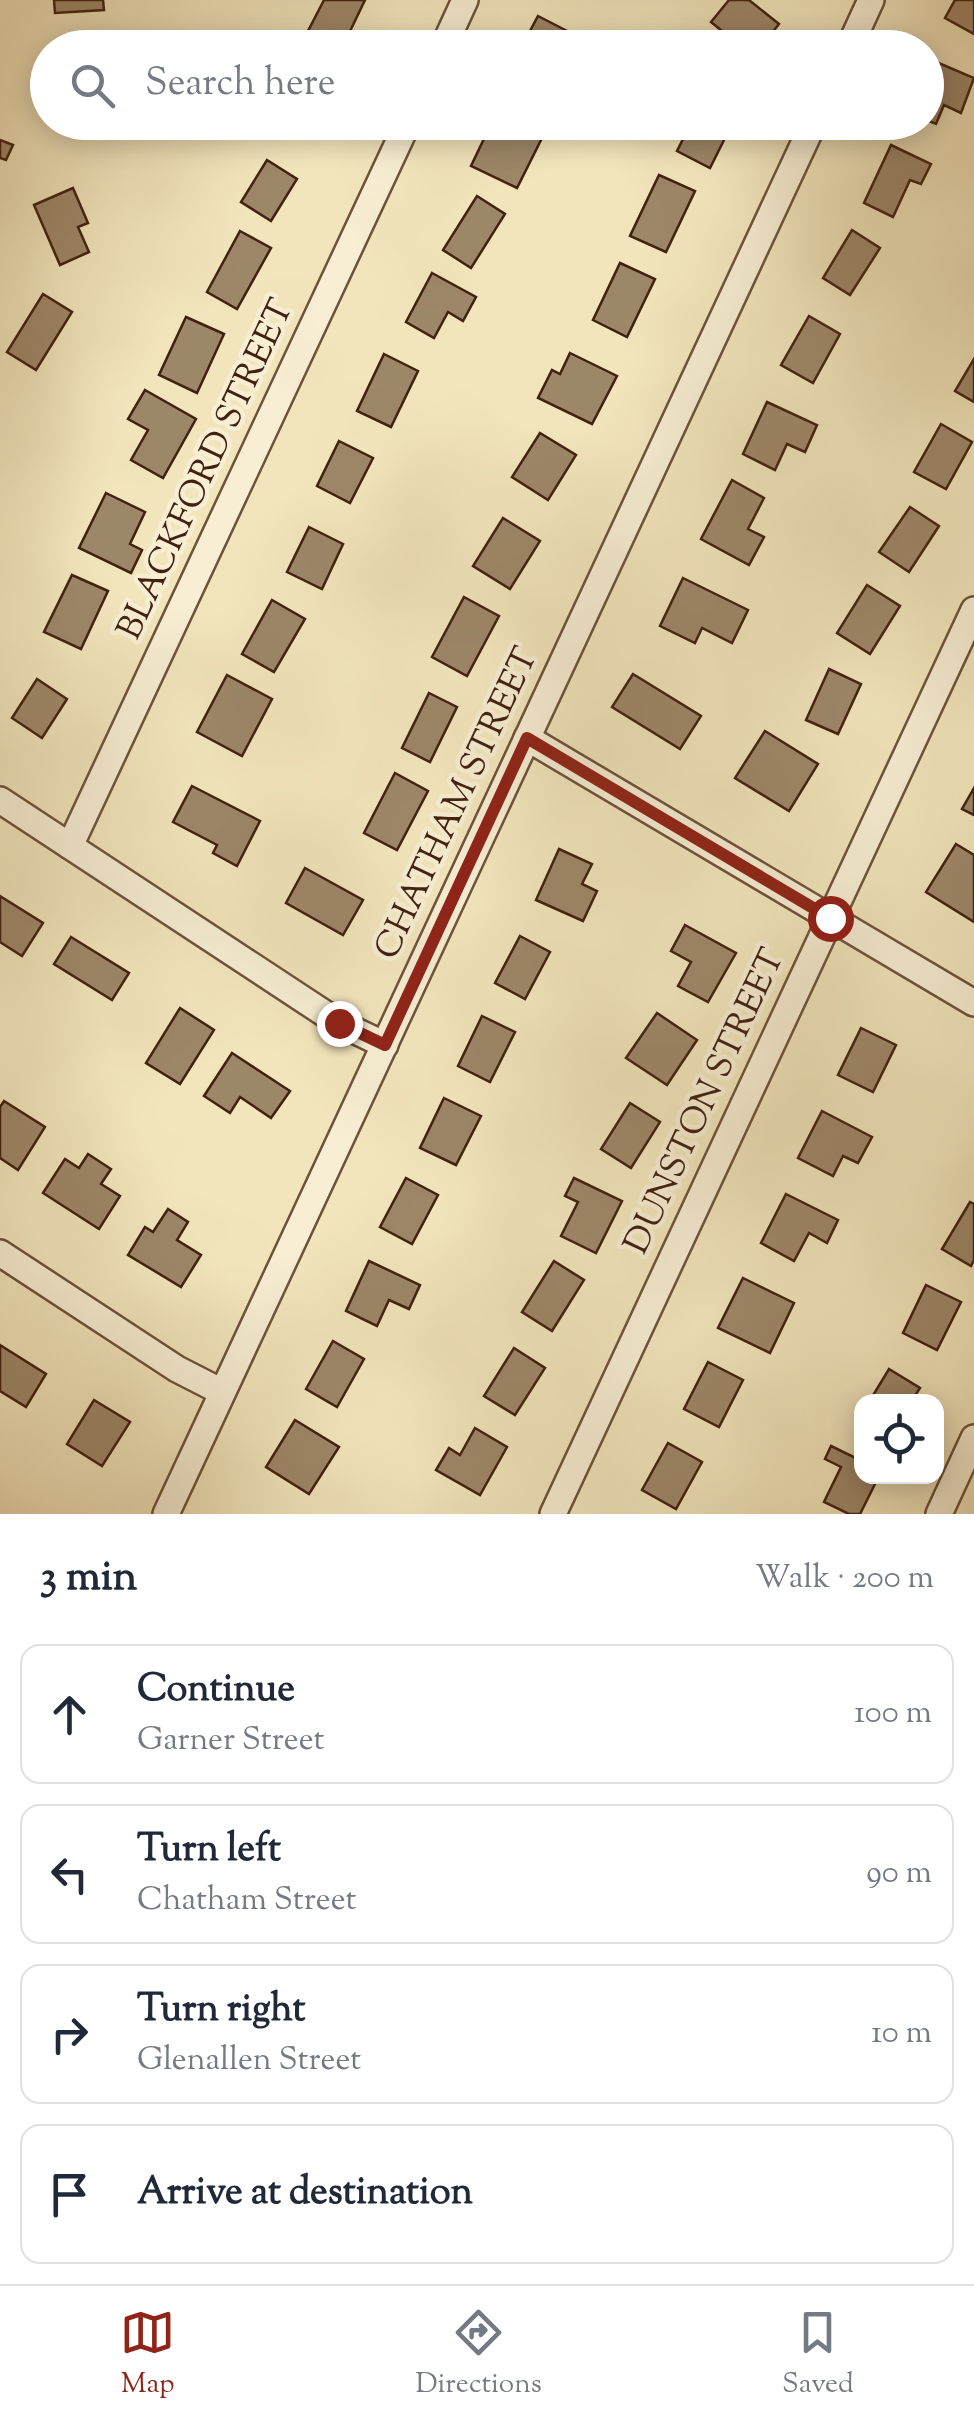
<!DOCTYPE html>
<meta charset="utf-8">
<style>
:root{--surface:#fff;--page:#f6f6f7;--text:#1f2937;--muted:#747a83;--line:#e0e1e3;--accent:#8f2418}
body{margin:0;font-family:"Sorts Mill Goudy",serif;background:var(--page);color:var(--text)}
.controls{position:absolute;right:30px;bottom:30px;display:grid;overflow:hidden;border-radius:20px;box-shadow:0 5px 25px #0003}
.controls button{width:90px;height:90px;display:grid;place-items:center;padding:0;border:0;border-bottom:2px solid var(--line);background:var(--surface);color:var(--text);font:50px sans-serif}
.stop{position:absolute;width:30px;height:30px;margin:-22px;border:8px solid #8f2418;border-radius:50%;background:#fff}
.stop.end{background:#8f2418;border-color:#fff;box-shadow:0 2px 10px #0008}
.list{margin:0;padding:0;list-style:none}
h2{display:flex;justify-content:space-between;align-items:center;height:130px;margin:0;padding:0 40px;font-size:42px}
h2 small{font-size:32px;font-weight:400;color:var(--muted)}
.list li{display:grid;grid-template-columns:65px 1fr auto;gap:30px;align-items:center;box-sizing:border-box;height:140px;margin:0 20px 20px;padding:0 20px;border:2px solid var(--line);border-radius:20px}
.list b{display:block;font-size:38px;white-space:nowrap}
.list p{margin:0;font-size:32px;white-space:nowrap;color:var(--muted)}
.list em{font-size:32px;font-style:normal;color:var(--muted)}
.icon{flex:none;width:55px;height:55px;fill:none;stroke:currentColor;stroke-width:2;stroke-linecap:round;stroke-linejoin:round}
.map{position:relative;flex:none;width:974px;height:1514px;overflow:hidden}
.search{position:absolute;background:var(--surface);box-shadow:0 5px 25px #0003;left:30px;right:30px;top:30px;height:110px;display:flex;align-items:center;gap:25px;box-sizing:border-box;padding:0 35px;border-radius:55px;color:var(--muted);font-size:38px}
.sheet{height:770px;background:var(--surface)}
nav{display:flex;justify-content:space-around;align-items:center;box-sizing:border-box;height:140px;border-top:2px solid var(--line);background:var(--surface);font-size:28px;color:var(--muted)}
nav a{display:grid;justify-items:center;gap:5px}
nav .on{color:var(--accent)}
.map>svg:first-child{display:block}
.building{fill:#9d8769;stroke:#41210f;stroke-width:2.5}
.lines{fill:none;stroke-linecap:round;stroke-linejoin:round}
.street-casing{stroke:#6d523a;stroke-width:30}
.street{stroke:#f7eed3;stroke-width:25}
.route{stroke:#8f2418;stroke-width:12}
.labels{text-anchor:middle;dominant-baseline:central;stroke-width:9;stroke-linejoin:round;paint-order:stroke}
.street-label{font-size:35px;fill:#41210f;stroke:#f7eed3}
</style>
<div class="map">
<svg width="974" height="1514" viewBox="0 0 974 1514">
<rect width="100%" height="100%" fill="#f2e5bc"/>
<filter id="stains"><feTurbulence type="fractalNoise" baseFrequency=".002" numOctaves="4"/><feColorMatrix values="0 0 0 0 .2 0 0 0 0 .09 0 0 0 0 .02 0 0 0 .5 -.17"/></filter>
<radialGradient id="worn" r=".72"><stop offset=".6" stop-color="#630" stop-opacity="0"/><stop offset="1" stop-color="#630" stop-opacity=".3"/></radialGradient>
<g class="building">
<path d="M54,0H103L104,10L55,13Z"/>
<path d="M324,0H365L342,48L307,33Z"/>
<path d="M729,0H749L779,24L760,48H743L711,22Z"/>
<path d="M955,0H974V34L945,18Z"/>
<path d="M538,16L571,33L564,48H521Z"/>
<path d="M927,58L974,78L961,113L944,105L936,124L926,120Z"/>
<path d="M275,122H310L303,137Z"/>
<path d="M492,122H536L547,128L517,188L471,166Z"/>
<path d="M670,122H733L710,168L677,151L685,135L668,127Z"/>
<path d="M0,140L13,145L6,160L0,158Z"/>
<path d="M891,145L931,164L921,184L910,180L893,217L864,203Z"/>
<path d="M267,160L297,179L271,221L241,202Z"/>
<path d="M659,175L695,191L666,252L630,236Z"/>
<path d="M73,188L88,223L78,227L89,252L60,265L34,205Z"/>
<path d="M477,196L505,214L471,268L443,250Z"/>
<path d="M852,230L880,248L850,295L823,278Z"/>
<path d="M240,231L271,248L237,309L207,292Z"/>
<path d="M620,263L655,279L627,337L593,320Z"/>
<path d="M432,273L476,297L463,321L448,312L434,338L406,322Z"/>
<path d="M43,294L72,312L36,370L7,352Z"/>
<path d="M809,316L840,334L813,383L781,365Z"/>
<path d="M186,317L224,334L197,393L159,375Z"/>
<path d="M570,353L617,376L592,424L538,398L552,370L560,374Z"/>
<path d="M384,354L418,371L391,427L357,411Z"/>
<path d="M974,359V402L955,391Z"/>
<path d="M145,390L196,419L163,478L131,460L148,430L128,419Z"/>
<path d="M767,402L817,425L805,452L787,444L775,470L743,454Z"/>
<path d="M941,424L972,442L946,489L914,472Z"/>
<path d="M540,433L576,455L548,500L512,477Z"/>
<path d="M339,441L373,458L350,503L317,486Z"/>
<path d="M732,480L764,498L748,529L764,537L749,565L701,539Z"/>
<path d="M106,493L145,512L130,544L142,550L131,573L79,548Z"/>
<path d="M910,507L939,526L909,572L879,552Z"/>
<path d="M503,518L540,541L510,589L473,566Z"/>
<path d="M309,527L343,544L322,589L287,572Z"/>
<path d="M72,575L108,591L81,649L44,632Z"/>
<path d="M683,578L748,610L732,643L702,628L695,643L660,626Z"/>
<path d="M867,585L900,606L870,654L837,633Z"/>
<path d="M464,597L499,616L467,676L432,657Z"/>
<path d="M272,600L305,619L274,672L242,654Z"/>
<path d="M829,669L861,684L838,734L806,720Z"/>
<path d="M633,674L701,716L680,749L612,707Z"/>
<path d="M227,675L272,699L242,756L197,732Z"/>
<path d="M37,679L67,699L42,738L12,718Z"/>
<path d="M429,693L457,707L430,762L402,748Z"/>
<path d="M765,731L818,764L789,811L735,778Z"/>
<path d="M395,773L428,791L397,850L364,833Z"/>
<path d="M192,786L260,821L237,866L213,853L217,845L173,822Z"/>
<path d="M974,788V815L962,809Z"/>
<path d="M956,844L974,855V922L926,892Z"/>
<path d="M559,849L592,864L582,884L597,891L583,921L536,900Z"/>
<path d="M305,868L363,900L343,935L286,903Z"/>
<path d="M0,896L43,923L22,956L0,942Z"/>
<path d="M685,925L736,953L708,1002L678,986L691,962L671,951Z"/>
<path d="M520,936L550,952L525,999L495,983Z"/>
<path d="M71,937L129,973L112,1000L54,964Z"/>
<path d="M180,1008L214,1030L180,1084L146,1063Z"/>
<path d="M657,1013L697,1040L667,1085L626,1058Z"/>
<path d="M482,1016L515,1032L490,1082L458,1066Z"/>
<path d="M861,1028L896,1045L873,1092L838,1075Z"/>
<path d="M232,1053L290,1091L271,1118L240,1097L230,1113L204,1096Z"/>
<path d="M444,1098L481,1116L456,1165L420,1148Z"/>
<path d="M4,1101L45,1127L18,1170L0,1158V1107Z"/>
<path d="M630,1103L660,1122L631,1168L601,1149Z"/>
<path d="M822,1111L872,1137L858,1163L843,1156L833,1176L798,1158Z"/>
<path d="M88,1154L111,1169L101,1184L120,1196L99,1229L43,1193L65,1159L79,1168Z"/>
<path d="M406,1178L438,1195L412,1244L380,1227Z"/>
<path d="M574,1178L622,1201L596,1253L561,1236L578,1202L565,1196Z"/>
<path d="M786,1194L838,1220L827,1243L809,1233L794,1261L761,1243Z"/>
<path d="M970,1202L974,1204V1260L971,1266L942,1249Z"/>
<path d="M168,1209L188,1222L177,1240L201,1255L181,1287L128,1255L145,1227L153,1232Z"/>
<path d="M369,1261L420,1285L409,1309L389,1300L377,1326L346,1311Z"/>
<path d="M554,1261L584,1280L552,1331L522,1312Z"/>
<path d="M743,1278L794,1303L770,1353L718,1328Z"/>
<path d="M926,1285L961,1302L937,1350L903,1333Z"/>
<path d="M333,1341L364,1359L337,1407L306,1389Z"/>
<path d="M0,1345L46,1374L26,1407L0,1391Z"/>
<path d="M514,1348L545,1368L515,1415L484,1396Z"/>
<path d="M708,1362L743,1380L719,1427L684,1409Z"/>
<path d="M889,1369L920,1388L911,1402H869Z"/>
<path d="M94,1400L130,1422L102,1466L67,1444Z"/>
<path d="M295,1420L339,1447L309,1494L266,1467Z"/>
<path d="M475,1428L507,1447L480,1495L436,1470L449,1448L460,1455Z"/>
<path d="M668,1443L702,1462L676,1509L642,1490Z"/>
<path d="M831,1446L862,1461V1476H879L860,1514H849L824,1502L841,1467L825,1459Z"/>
</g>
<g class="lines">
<defs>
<g id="street">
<path d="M443,48L465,0"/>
<path d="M849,48L871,0"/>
<path d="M527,738L974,1003"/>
<path d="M0,800L339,1023L385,1045"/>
<path d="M70,846L408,122"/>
<path d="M0,1253L177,1369L222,1392"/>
<path d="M166,1514L814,122"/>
<path d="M553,1514L974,610"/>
<path d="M939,1514L974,1438"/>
</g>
</defs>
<use href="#street" class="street-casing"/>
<use href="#street" class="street"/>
</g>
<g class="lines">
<path class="route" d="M339,1023L385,1045L527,738L830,918"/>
</g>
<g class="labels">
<g class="street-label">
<text transform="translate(207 470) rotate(-65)">BLACKFORD STREET</text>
<text transform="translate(458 804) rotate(-65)">CHATHAM STREET</text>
<text transform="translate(706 1102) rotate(-65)">DUNSTON STREET</text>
</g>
</g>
<rect width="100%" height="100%" filter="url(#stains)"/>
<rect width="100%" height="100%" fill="url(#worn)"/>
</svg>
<div class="controls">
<button><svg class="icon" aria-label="locate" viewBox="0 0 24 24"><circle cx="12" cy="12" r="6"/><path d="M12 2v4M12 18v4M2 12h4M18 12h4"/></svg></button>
</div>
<div class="stop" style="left:830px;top:918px"></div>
<div class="stop end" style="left:339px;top:1023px"></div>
<div class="search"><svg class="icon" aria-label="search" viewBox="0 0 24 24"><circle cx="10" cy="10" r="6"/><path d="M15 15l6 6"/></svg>Search here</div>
</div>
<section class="sheet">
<h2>3 min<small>Walk · 200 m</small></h2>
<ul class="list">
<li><svg class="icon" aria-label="ahead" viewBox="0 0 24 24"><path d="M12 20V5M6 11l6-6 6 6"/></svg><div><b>Continue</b><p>Garner Street</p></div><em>100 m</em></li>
<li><svg class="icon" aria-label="left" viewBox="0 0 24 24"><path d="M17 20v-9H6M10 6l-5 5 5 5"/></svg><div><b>Turn left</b><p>Chatham Street</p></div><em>90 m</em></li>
<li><svg class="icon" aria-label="right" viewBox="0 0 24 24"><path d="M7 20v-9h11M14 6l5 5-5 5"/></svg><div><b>Turn right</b><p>Glenallen Street</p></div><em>10 m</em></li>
<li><svg class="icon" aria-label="arrive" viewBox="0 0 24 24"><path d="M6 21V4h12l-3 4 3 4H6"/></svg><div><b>Arrive at destination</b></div></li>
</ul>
</section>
<nav>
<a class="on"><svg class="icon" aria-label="map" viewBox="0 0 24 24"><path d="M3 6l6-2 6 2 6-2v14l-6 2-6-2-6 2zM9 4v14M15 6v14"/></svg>Map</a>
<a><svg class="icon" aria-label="directions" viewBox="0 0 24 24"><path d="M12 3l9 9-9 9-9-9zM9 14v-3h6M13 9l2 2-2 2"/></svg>Directions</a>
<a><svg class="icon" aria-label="saved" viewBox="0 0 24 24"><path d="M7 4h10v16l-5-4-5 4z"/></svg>Saved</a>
</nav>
